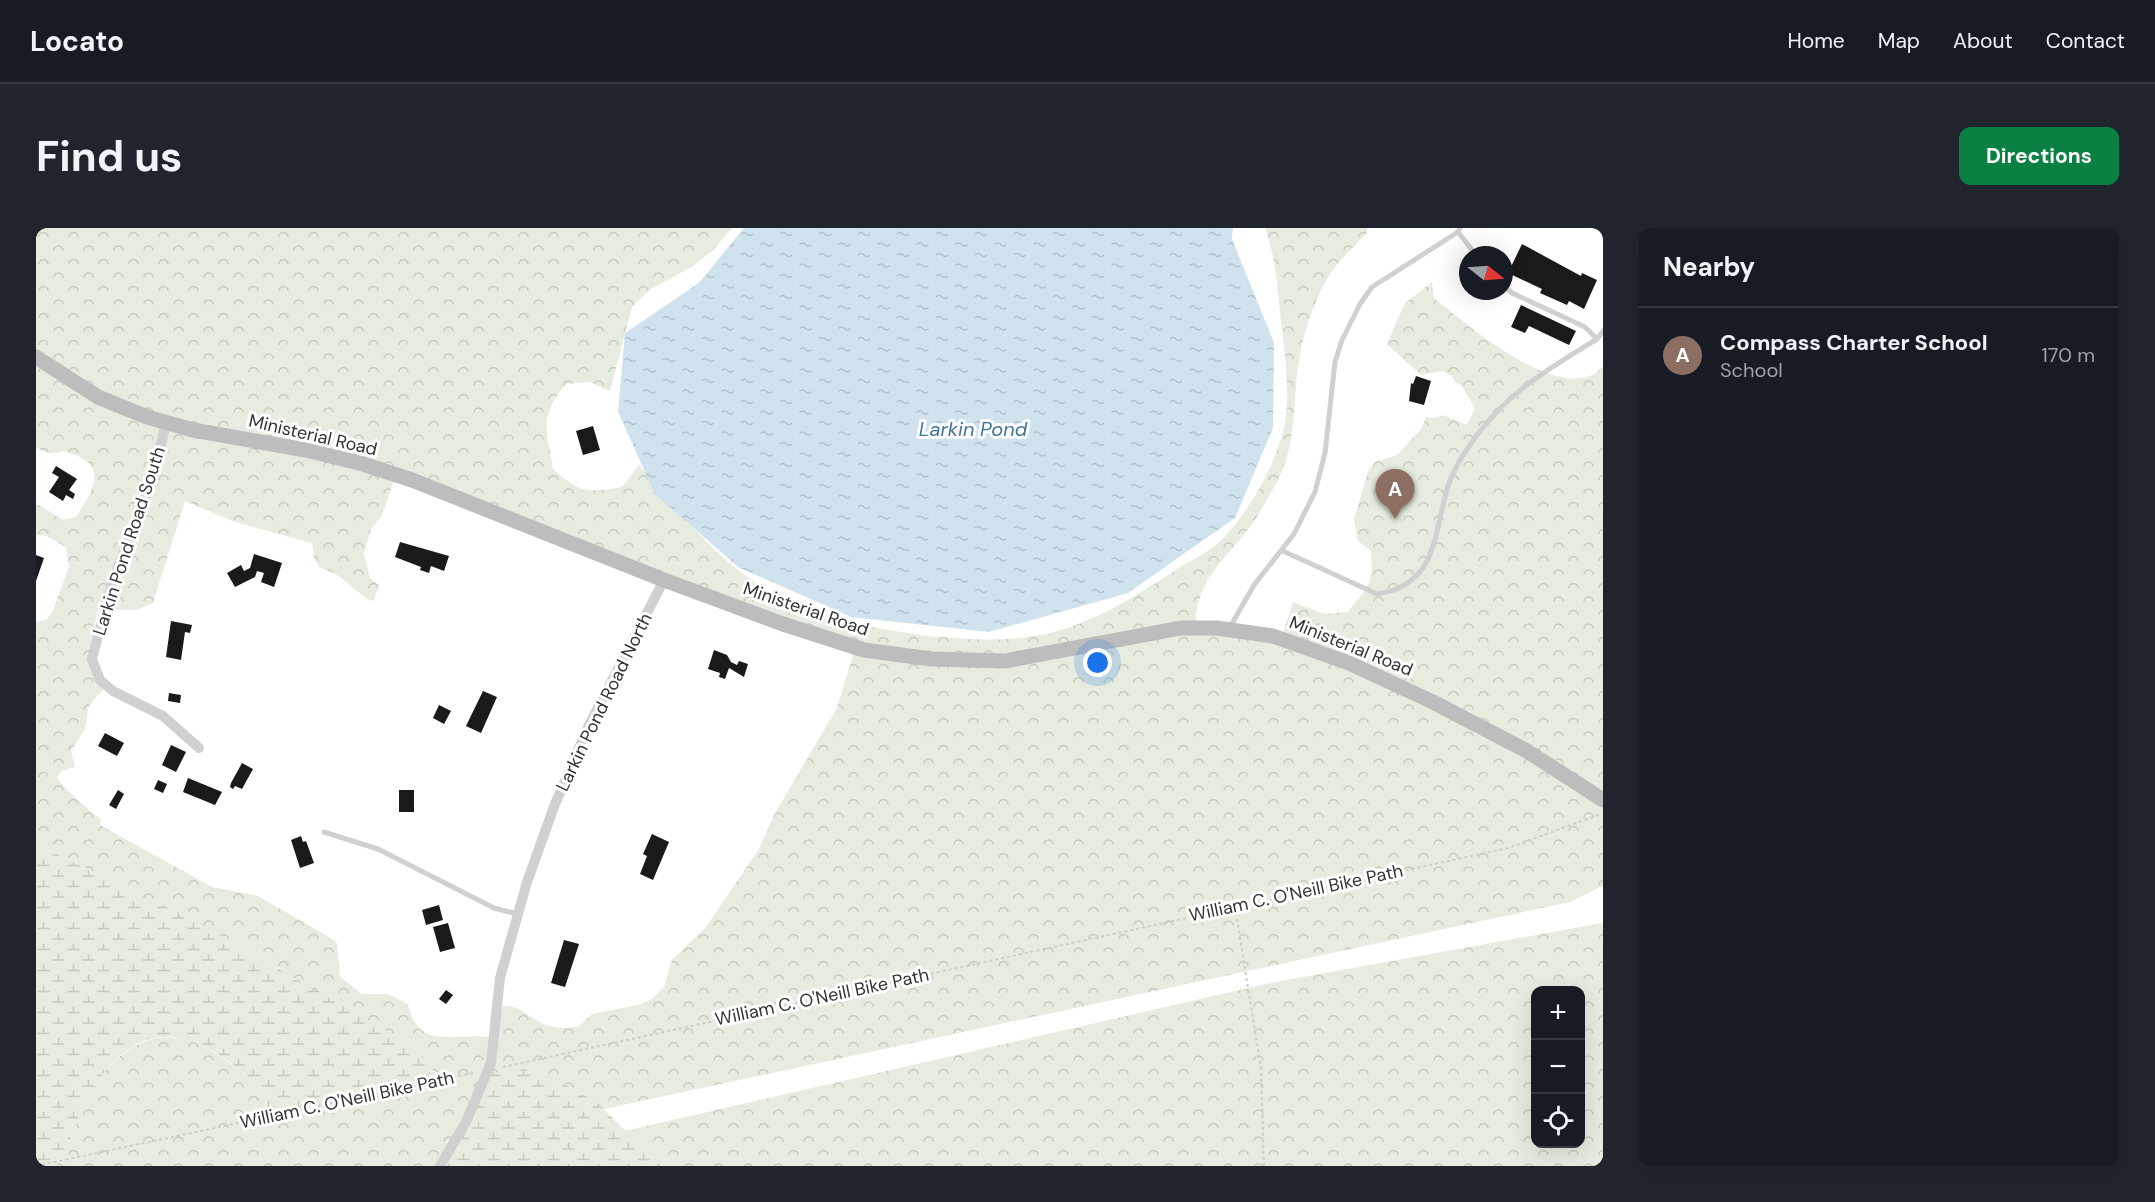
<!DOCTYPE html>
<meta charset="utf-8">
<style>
:root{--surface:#171b24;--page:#20242c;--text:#f1f3f6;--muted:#9ea1a6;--line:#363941;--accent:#0b8043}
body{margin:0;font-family:"DM Sans",sans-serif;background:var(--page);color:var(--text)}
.controls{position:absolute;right:18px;bottom:18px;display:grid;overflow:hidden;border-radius:12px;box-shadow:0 6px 24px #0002}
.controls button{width:54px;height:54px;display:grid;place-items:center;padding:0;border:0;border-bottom:2px solid var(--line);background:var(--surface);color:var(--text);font:30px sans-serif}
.compass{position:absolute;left:1423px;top:18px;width:54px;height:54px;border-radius:50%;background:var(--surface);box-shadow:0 6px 24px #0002;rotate:107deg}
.you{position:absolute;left:1062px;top:435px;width:21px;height:21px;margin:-15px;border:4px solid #fff;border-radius:50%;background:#1a73e8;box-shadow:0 0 0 9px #1a73e833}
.badge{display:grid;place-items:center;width:39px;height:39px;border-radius:50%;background:var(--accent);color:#fff;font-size:20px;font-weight:700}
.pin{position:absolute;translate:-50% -50px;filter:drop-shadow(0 2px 3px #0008)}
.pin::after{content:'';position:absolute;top:32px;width:21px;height:18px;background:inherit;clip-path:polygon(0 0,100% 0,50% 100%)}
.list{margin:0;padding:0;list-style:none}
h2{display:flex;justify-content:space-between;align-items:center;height:78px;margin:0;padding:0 24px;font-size:26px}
h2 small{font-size:20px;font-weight:400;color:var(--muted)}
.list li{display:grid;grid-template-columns:39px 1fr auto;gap:18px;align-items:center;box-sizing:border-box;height:96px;padding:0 24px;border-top:2px solid var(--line)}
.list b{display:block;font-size:22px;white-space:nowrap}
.list p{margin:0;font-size:20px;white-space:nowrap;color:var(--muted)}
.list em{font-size:20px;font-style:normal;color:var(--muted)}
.icon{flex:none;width:33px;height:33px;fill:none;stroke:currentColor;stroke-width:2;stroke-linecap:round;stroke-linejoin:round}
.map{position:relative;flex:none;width:1567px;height:938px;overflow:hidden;border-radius:12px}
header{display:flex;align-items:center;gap:36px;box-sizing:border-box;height:84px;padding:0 30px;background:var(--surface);border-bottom:2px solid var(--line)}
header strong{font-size:28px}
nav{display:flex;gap:33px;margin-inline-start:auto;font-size:21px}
.intro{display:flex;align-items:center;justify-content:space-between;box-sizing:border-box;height:144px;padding:0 36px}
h1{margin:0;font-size:42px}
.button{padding:15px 27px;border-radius:12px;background:var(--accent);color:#fff;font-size:21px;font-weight:700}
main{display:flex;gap:36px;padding:0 36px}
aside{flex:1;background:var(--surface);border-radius:12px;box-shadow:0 6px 24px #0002}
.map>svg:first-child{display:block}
.forest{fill:url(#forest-crowns);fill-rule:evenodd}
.wetland{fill:url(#wetland-marsh)}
.water{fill:url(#water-ripples)}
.building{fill:#1a1a1a}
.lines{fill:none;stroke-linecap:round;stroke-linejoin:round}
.path{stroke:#cdcdcd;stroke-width:2;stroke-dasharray:3 3;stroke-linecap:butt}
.service{stroke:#d0d0d0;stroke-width:5}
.minor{stroke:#d0d0d0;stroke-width:10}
.secondary{stroke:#bdbdbd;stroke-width:15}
.labels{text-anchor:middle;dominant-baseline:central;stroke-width:6;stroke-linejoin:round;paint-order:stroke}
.street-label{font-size:18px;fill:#333;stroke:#fff}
.water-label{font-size:20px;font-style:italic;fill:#3f7597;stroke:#fff}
</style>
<header>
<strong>Locato</strong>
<nav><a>Home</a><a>Map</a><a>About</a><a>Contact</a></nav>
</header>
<div class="intro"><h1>Find us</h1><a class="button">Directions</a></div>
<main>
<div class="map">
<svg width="1567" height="938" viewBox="0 0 1567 938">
<defs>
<pattern id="forest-crowns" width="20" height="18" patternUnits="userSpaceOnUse" patternTransform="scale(1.5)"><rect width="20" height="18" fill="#e6ecdf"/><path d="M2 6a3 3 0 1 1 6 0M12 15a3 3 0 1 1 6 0" fill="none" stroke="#c6cbc0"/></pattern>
<pattern id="wetland-marsh" width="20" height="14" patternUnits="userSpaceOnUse" patternTransform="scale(1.5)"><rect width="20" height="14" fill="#e6ecdf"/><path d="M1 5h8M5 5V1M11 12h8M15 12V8" fill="none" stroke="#c6cbc0"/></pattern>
<pattern id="water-ripples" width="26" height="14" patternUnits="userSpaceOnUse" patternTransform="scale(1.5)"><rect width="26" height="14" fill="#cfe2ee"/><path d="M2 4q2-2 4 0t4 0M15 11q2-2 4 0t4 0" fill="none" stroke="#b2c2cd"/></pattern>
</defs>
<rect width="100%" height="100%" fill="#fff"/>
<g class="forest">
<path d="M0,0H696L677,22L657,38L612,63L596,79L574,163L554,154L530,156C502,189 511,202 517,241C544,265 551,265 586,259L603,237C646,288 691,346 754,374C818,402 932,419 1000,408C1052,399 1096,370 1140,342C1153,333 1170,326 1182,315C1210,291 1244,230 1249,194C1254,161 1249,126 1245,94C1242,63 1240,30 1229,0H1331V5C1320,17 1306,29 1297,42C1281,64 1269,100 1264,127C1257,162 1261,201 1249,235C1244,251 1234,266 1226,280C1204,323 1160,342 1160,396L1246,409L1257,374L1288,386L1312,384C1332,358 1338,357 1335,323L1322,313L1318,292L1332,243L1339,234L1361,227L1385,201L1390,189L1399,190L1407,187L1431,197L1439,181L1426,158L1419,154L1417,149L1407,143L1385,147L1351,116L1369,75L1396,54L1398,70C1430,96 1528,181 1567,139V658L1534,674L568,881L502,842L402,938H20C23,928 30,920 35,910C40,899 42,886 48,876C80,816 127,786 188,831C217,852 227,860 236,894L393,861V844L398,843L148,687L0,616V394L10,392L16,385L33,339L30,319L10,308L0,307V275L27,292L40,289C57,262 75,237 31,224C26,222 23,225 18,225C12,226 5,222 0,220ZM359,248L801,414L817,427L801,480L738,587L723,621L670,699L636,732L628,759L616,771L602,777L556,786L542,799C528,800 518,801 505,795C489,787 484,775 462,779L456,810C422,802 382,826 372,776L352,766H325L304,748L301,715L293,709L222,668L176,659L64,597L65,591C56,586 24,557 21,549L26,543L39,539L35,523L49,500L53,478L72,455C55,431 55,410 62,381L100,382L117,375L149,273L199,294L276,315L278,330L283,339L300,346L331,371L338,373L343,357L334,350L328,326L335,301L346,288Z"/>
<path d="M1567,695V938H634L589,903L1234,755ZM1500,762H1544V916H1500Z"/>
</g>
<g class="wetland">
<path d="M0,616L148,687L372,815L398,842L393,844V862L235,895C230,864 216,851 192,833C128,786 83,811 48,876C42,886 40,899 35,910C30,920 23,928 20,938H0Z"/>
<path d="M502,842L562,875L585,899L634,938H402L449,845Z"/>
</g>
<path class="water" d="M708,0H1197L1196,11L1238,115L1237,200L1199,290L1092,365L953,404L815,389L702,339L619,266L582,184L589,105L663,55Z"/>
<g class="building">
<path d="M1486,16L1545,48L1546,45L1561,52L1548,81L1533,73L1531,77L1504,65L1506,61L1472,45Z"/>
<path d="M1485,77L1540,103L1533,117L1493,98L1489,105L1475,99Z"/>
<path d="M1380,148L1395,153L1388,177L1373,173L1375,155L1377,156Z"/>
<path d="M557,198L564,222L547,227L540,203Z"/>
<path d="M20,238L41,251L33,262L39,266L37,271L30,267L27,273L13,264L23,249L16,245Z"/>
<path d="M364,314L413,328L408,343L395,338L393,345L384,342L385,339L359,329Z"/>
<path d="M218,326L246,335L238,359L225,354L228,345L221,343L219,349L199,359L191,345L205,337L208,343L214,340Z"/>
<path d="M0,327L8,330L0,353Z"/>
<path d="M135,393L156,397L154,405L149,404L145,432L130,429Z"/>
<path d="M678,422L691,427L695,434L701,437L703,433L712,436L708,449L693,440L689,451L683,449L684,445L672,441Z"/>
<path d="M447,463L461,469L445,505L430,498Z"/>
<path d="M133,465L145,467L144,475L132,473Z"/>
<path d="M403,477L415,483L408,496L397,490Z"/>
<path d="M69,505L88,515L81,528L62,518Z"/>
<path d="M135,517L150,524L140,544L126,537Z"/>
<path d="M206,535L217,541L206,561L199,558L197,561L194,559L195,555Z"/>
<path d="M152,550L186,564L179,577L147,564Z"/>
<path d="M122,552L131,556L127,565L118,561Z"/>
<path d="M82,562L88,566L80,581L73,577Z"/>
<rect x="363" y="562" width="15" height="22"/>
<path d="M616,606L633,614L617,652L604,646L611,628L607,626Z"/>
<path d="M265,608L267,614L270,613L278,635L264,640L255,612Z"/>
<path d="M403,677L407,692L390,697L386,682Z"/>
<path d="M412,695L419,720L404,724L397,699Z"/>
<path d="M528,712L543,716L529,759L515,755Z"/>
<path d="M410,762L417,767L410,776L403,771Z"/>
</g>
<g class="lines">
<g class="path">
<path d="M1199,679L1225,840L1228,938"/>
<path d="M467,839L1472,620L1565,586"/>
<path d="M0,938L437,845"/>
</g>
<g class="service">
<path d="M1422,4L1440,27"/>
<path d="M1468,58L1476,65L1549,99L1561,111"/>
<path d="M1247,323L1341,366C1407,356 1396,298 1415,250C1421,236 1432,219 1441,207C1475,162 1514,140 1561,111L1567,103"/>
<path d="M1194,399L1218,357L1258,306L1279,264L1289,225L1299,134L1306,112L1324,76L1336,59L1422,4L1424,0"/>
<path d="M288,604L342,621L458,680L481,686"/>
</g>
<g class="minor">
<path d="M130,195L117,250L77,352L56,431L64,452L77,463L127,488L163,520"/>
<path d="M404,938L430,894L455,835L464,750L491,654L519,576L552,499L628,352"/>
</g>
<path class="secondary" d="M0,129L62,169L111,189L157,202L270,222L327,236L376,252L628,352L747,396L828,422L895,431L969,433L1145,400H1181L1237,408L1313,435L1397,474L1491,523L1567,572"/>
</g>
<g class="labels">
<g class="street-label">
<text transform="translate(277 207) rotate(13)">Ministerial Road</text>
<text transform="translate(93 313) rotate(-72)">Larkin Pond Road South</text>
<text transform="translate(770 381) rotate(19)">Ministerial Road</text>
<text transform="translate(1315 418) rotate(22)">Ministerial Road</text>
<text transform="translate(568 474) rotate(-64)">Larkin Pond Road North</text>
<text transform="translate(1260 665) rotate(-12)">William C. O'Neill Bike Path</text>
<text transform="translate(786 769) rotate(-12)">William C. O'Neill Bike Path</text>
<text transform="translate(311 872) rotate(-12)">William C. O'Neill Bike Path</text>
</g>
<g class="water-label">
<text x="937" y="201">Larkin Pond</text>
</g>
</g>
</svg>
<div class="controls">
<button>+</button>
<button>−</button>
<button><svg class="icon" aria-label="locate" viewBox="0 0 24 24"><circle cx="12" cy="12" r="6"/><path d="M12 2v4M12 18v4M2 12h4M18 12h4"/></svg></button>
</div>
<svg class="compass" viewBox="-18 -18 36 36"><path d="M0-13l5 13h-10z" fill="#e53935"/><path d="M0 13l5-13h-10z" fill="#9ea1a6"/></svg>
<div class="you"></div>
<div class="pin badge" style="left:1359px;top:291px;background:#8d6e63">A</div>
</div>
<aside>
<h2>Nearby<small></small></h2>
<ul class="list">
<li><span class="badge" style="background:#8d6e63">A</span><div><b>Compass Charter School</b><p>School</p></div><em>170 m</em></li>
</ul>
</aside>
</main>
